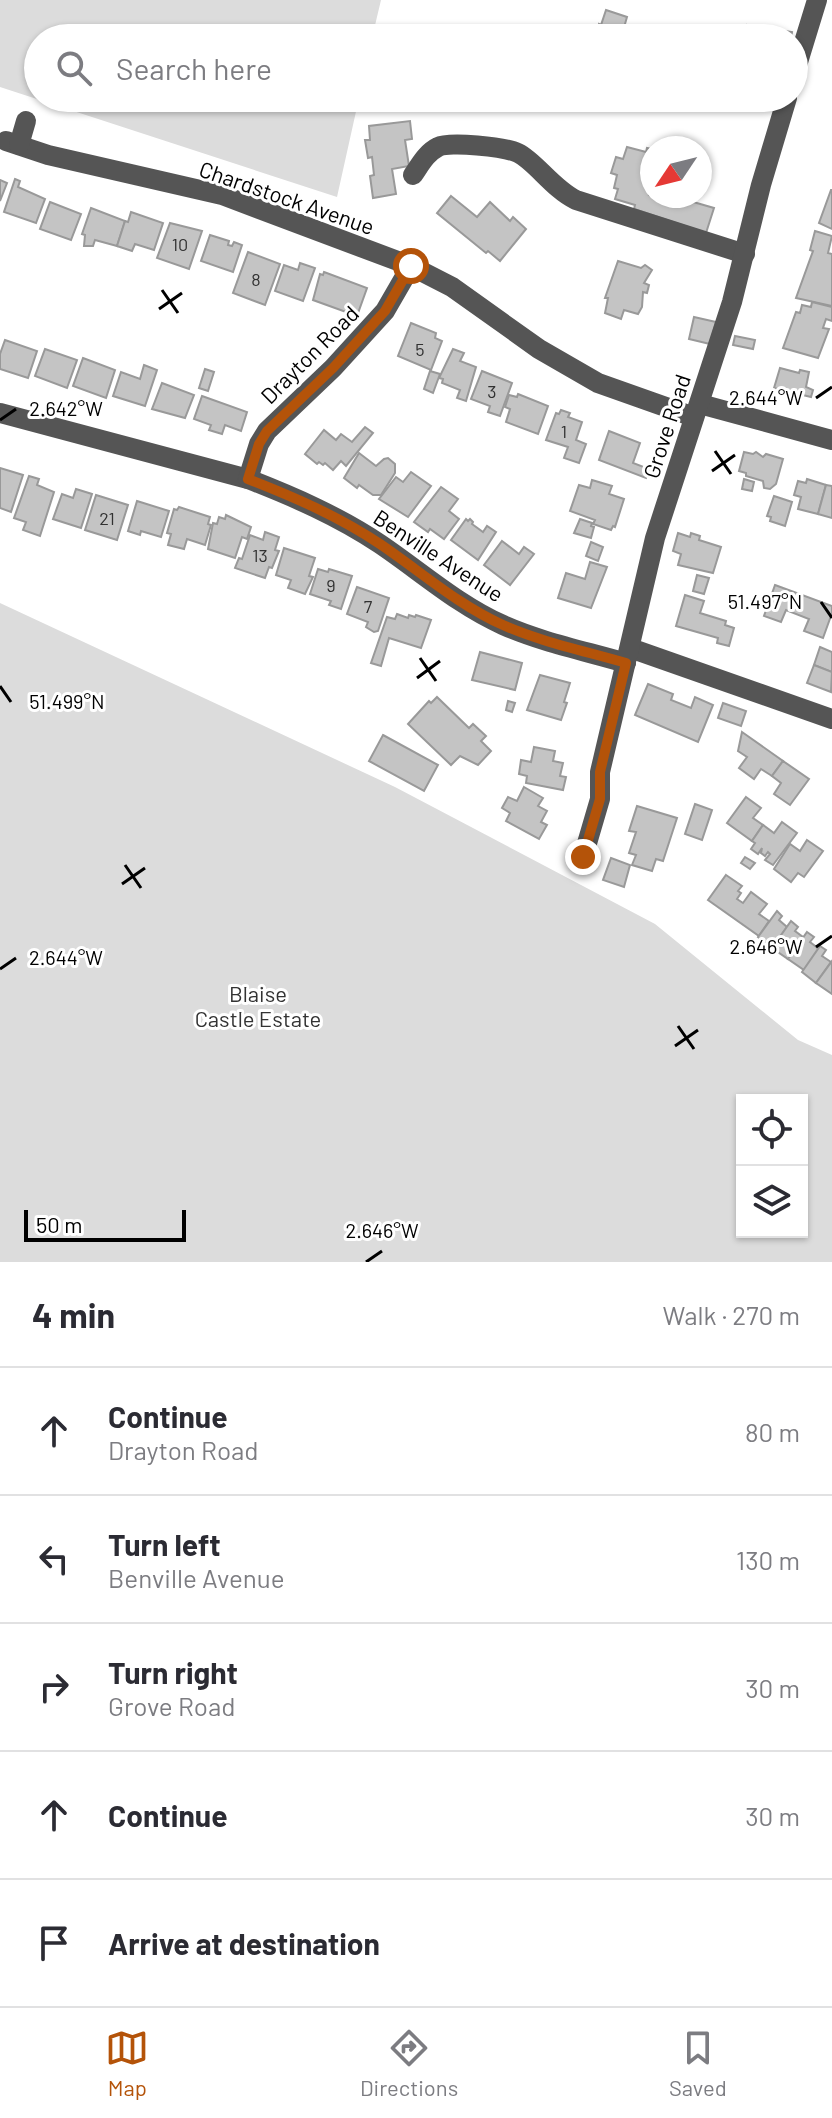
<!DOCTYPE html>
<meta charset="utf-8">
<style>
:root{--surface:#fff;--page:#f7f7f7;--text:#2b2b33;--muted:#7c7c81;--line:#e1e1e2;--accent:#b45309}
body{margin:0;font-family:Barlow,sans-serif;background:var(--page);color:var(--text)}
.controls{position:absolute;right:24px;bottom:24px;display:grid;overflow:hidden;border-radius:0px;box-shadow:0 2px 6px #0004}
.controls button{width:72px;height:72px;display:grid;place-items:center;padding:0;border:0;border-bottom:2px solid var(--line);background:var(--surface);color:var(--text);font:40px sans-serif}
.compass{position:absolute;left:640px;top:136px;width:72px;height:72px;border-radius:50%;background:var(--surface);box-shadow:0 2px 6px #0004;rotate:235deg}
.scale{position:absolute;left:24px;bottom:20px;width:162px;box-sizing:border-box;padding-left:8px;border:4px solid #000;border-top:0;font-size:22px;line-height:28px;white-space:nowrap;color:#000;-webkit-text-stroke:6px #fff;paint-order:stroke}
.stop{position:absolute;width:24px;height:24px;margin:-18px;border:6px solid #b45309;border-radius:50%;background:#fff}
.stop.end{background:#b45309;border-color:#fff;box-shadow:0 2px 8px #0008}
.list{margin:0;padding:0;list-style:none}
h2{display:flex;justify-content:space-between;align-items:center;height:104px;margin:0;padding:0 32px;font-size:34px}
h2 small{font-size:26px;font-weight:400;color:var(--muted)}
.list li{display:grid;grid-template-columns:52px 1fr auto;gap:24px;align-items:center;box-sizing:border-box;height:128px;padding:0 32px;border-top:2px solid var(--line)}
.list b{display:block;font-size:30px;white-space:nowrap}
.list p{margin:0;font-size:26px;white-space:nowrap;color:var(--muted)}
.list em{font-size:26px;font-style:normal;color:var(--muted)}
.icon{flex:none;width:44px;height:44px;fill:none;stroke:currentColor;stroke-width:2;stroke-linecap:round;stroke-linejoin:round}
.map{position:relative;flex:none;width:832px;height:1262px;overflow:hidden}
.search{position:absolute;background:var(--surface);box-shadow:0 2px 6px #0004;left:24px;right:24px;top:24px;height:88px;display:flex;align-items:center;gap:20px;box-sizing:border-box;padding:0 28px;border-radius:44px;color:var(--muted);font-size:30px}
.sheet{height:744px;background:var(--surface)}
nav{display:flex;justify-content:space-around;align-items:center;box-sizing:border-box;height:112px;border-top:2px solid var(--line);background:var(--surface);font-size:22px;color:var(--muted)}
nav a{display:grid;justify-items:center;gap:4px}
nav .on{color:var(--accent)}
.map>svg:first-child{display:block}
.green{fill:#dcdcdc;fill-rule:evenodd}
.building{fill:#c4c4c4;stroke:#999;stroke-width:2}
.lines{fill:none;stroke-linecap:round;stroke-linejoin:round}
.minor{stroke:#555;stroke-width:20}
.route{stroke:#b45309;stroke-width:10}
.ticks{fill:none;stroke:#000;stroke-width:3}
.labels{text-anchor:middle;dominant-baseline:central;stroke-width:6;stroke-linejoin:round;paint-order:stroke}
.number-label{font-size:18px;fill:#313131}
.street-label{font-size:22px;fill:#000;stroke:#fff}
.park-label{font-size:22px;fill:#333;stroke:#fff}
.ticks-label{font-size:20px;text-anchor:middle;fill:#000;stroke:#fff;stroke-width:6;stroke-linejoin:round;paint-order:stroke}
</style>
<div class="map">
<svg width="832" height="1262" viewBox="0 0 832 1262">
<rect width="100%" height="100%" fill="#fff"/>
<g class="green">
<path d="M0,0H381L372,38H38V98H359L337,197L0,87Z"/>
<path d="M0,603L395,787L655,924L798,1040L832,1055V1262H0ZM742,1100H802V1232H742Z"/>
</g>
<g class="building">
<path d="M606,10L627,17L621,38H598L601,29L598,28L599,24L601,25Z"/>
<path d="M747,25L792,32L791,38H744Z"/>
<path d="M662,26L698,36V38H659Z"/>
<path d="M582,98H603L600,107L581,102Z"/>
<path d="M410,121L412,139L405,140L409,166L392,169L396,194L373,198L370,176L374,175L372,157L368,158L365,140H370L369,126Z"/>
<path d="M627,147L646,152L647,148L652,149V173L648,172L646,179L652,181L649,195L681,204L683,199L714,208L706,233L634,209L635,205L615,199L618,189L614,188L617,175L611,173L616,157L623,159Z"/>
<path d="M15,179L20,181L18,187L45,199L36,223L4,212Z"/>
<path d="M0,180L7,183L0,201Z"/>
<path d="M831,190H832V229L819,223Z"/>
<path d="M451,196L477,217L490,202L510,221L513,217L526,229L500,261L488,251L486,253L437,213Z"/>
<path d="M50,202L81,214L71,240L40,229Z"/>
<path d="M91,208L125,221L117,246L95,240L93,246H84L85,235L82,234Z"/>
<path d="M131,212L163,223L154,250L135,244L132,251L117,246L125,221L128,222Z"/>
<path d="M170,223L202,231L189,269L157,258Z"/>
<path d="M815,231L832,236L828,253L832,254V306L796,298L813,251L810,250Z"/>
<path d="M210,235L229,241L228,245L232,246L234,242L242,245L233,272L201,261Z"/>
<path d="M248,252L280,264L265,305L233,293Z"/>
<path d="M618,261L641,268L645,265L652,270L644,283L649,285L647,293L643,292L642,307L638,314L624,310L621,319L605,313L608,298H605Z"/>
<path d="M300,263L315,268L303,301L275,291L284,265L298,270Z"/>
<path d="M324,272L367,288L357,316L313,300L320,274L323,275Z"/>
<path d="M812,302L832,307V321L826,319L823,328L829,329L818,358L783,348L796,312L800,313L802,305L811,307Z"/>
<path d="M694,317L716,322L710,344L689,339Z"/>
<path d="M411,323L436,333L435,338L442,341L431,370L398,356Z"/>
<path d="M735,336L755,340L753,349L733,345Z"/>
<path d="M5,340L37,351L28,378L0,369V354Z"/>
<path d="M45,349L77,360L67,388L35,376Z"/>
<path d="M453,349L464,353L460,361L476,367L466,401L457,398L460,390L442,383L443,379L439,378Z"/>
<path d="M83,358L115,370L106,398L73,386Z"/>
<path d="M144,365L157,370L145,406L113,396L121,372L140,379Z"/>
<path d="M780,368L799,373L800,370L809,372L806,387L813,390L811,397L774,388Z"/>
<path d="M205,369L214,372L208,391L199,388Z"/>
<path d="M430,371L440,374L433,393L424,389Z"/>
<path d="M482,371L512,383L500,416L488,412L490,406L471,399Z"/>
<path d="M162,383L194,395L185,418L152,409Z"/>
<path d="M518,394L548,406L538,434L506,422L510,409L505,407L509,395L517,397Z"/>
<path d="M202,396L247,412L241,431L225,425L222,434L209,430L211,425L194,419Z"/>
<path d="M561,410L570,413L568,417L582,422L576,440L586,444L579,463L564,458L568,447L546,440L556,413L559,414Z"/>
<path d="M365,427L373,433L346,466L341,461L333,470L325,463L323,465L319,462L317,464L305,454L324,430L336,440L341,434L352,442Z"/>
<path d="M609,431L640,443L633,463L649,469L646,478L599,460Z"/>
<path d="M744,452L753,454L756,452L763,457L766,454L783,459L776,484L770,489L764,488L763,481L746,476V473L739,471Z"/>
<path d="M359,453L376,466L384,459L388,458L395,464V473L381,495H373L359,485L357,488L344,478Z"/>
<path d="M0,468L23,475L11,512L0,508Z"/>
<path d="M411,472L431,486L408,517L379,499L396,477L403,482Z"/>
<path d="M29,476L39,479L37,485L54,492L40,536L23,530L26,522L14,518Z"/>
<path d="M744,479L754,482L752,491L742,489Z"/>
<path d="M807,479L826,485L818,514L798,509L801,497L794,495L798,481L806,483Z"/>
<path d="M592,480L612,486L609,494L624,499L615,527L613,526L611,530L593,524L595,520L570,511L579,485L590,488Z"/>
<path d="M826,485L832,486V518L818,514Z"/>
<path d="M441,487L458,499L449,511L459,519L444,539L430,529L428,532L414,522Z"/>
<path d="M76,489L92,494L81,528L53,519L62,494L73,498Z"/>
<path d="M96,495L128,505L117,540L85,530Z"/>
<path d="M774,496L792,502L785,526L770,521L771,517L767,516Z"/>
<path d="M137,501L169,511L161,537L141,531L140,535L128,531Z"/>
<path d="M179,507L210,517L208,524L211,525L205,545L187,539L184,549L168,545L171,534L167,533L174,509L177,510Z"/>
<path d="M226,515L251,527L247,539L242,537L235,558L208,549L213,523L217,524L219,517L225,519Z"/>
<path d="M466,519L468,521L470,519L473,522L472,524L483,532L487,526L496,532L478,560L451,540Z"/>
<path d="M580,519L592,523L591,526L594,527L591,538L574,533Z"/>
<path d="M265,532L279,537L275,550L279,551L272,568L269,567L265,578L235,568L239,558L242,559L250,535L263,540Z"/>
<path d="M678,533L690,537L691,533L700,536L699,540L721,547L713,573L678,565L681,554L673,551Z"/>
<path d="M502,541L519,554L524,547L534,554L510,585L484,565Z"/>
<path d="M591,542L603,547L598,561L586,556Z"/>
<path d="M284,548L315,558L309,576L313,577L305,594L288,588L291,580L276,575Z"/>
<path d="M590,562L607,567L591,608L558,598L566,573L585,579Z"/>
<path d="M318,569L328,572L329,569L352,576L341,609L329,605L331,601L310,594Z"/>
<path d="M697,575L709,578L704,594L693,591Z"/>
<path d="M775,585L832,606V613L823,638L804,631L809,619L786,610L781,622L764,616Z"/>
<path d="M357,587L389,598L378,631L374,632L366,627L368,622L347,614Z"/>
<path d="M685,595L704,601L700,613L726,621L725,625L734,628L729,646L717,643L718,638L676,626Z"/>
<path d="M397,614L408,618L409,615L415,617L416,615L431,620L421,648L389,638L381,666L371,663L387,617L395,619Z"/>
<path d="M820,647L832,652V672L814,665Z"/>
<path d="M480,652L522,663L515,690L472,680Z"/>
<path d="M814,665L832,672L831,692L807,683Z"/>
<path d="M540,675L570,683L564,702L567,703L561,720L527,710Z"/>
<path d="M648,684L673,694L671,700L691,708L695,697L713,705L698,742L635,715Z"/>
<path d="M437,697L469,728L473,724L486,736L481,741L491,751L478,765L460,756L451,765L408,724L429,701L431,703Z"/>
<path d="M508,701L515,703L512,712L506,710Z"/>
<path d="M723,703L746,711L741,726L718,718Z"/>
<path d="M742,732L783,761L772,776L761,769L754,779L739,768L747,757L738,751Z"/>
<path d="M383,735L438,765L424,791L369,761Z"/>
<path d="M534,747L555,751L553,761L563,763L560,776L566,777L563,790L526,783L527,776L519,774L521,760L531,762Z"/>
<path d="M783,761L809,779L790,805L774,794L781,783L772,776Z"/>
<path d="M524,787L543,798L538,806L547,811L541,822L547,825L539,839L506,821L510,813L502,808L508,797L517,801Z"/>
<path d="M746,797L761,808L753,818L763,825L752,841L727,823Z"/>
<path d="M695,804L712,810L702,840L685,834Z"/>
<path d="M637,806L677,818L663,861L656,859L652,871L632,865L636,855L629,853L636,832L629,831Z"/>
<path d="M782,822L797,833L773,865L765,860L770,854L768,852L765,856L761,853L762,848L758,854L751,849L755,843L752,841L763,825L774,833Z"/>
<path d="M807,840L823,851L804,877L798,873L791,882L774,869L790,844L800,851Z"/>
<path d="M745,857L755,863L750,869L741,863Z"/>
<path d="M611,858L630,865L624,887L603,880Z"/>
<path d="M726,875L742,886L738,891L741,893L737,899L743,903L751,892L767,904L759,914L769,921L759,936L708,900Z"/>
<path d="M777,911L782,916L779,920L787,927L772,948L758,937Z"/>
<path d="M791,921L798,927L795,931L803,937L788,959L772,948Z"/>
<path d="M807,932L814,937L810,942L819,949L804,970L788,959Z"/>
<path d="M820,946L826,950L822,956L831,962L816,983L802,972Z"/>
<path d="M832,961V994L816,983Z"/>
</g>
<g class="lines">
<g class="minor">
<path d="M794,75L817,0"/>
<path d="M6,141L48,155L222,195L411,266L452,287L539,349L598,383L694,417"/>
<path d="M19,145L26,121"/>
<path d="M413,175C420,165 426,153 438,147C449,141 505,147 518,153C535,161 553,189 576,200L745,254"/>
<path d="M700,404L832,440"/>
<path d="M0,413L248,479C294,497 338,516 380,544C420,571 458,605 503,625C541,642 585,651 626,663"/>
<path d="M248,479L259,444L267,431L333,368L385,311L411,266"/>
<path d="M630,648L832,719"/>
<path d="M583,857L600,799V772L655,538L732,302L761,185L787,98"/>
</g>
</g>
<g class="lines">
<path class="route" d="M411,266L385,311L333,368L267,431L259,444L248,479C294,497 338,516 380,544C420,571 458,605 503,625C541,642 585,651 626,663L600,772V799L583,857"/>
</g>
<path class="ticks" d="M162,290L178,313M159,309L182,293M816,398L832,387M0,420L16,409M715,451L731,474M712,471L735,455M821,602L832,618M420,658L436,681M417,678L440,661M0,686L11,702M125,865L141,888M122,884L145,868M816,947L832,936M0,969L16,958M678,1026L694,1049M675,1046L698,1030M366,1262L382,1251"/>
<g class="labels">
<g class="number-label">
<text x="180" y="244">10</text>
<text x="256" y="279">8</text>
<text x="420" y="349">5</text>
<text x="492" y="391">3</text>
<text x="564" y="431">1</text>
<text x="107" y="518">21</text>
<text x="260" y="555">13</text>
<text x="331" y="585">9</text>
<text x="368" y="606">7</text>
</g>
<g class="street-label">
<text transform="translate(287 197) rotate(19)">Chardstock Avenue</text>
<text transform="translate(309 354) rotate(-45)">Drayton Road</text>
<text transform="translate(666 426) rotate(-72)">Grove Road</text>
<text transform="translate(439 555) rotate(33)">Benville Avenue</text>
</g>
<g class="park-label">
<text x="258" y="993">Blaise<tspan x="258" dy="25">Castle Estate</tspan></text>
</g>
</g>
<g class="ticks-label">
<text x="766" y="405">2.644°W</text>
<text x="66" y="416">2.642°W</text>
<text x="765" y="609">51.497°N</text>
<text x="67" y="709">51.499°N</text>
<text x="766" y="954">2.646°W</text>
<text x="66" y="965">2.644°W</text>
<text x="382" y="1238">2.646°W</text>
</g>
</svg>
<div class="controls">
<button><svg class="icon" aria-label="locate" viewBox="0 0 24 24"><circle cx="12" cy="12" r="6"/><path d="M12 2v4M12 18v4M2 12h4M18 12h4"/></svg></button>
<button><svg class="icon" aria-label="layers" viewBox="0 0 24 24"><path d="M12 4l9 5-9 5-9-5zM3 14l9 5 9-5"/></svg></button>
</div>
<svg class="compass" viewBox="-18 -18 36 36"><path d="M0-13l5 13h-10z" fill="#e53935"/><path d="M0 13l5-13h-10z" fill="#7c7c81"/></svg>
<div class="scale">50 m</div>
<div class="stop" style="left:411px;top:266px"></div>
<div class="stop end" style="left:583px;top:857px"></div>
<div class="search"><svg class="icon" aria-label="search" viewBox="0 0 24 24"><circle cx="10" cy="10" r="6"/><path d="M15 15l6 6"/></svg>Search here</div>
</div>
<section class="sheet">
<h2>4 min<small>Walk · 270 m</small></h2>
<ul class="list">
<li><svg class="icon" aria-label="ahead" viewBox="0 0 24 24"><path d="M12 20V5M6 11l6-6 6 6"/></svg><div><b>Continue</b><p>Drayton Road</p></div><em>80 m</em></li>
<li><svg class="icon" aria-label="left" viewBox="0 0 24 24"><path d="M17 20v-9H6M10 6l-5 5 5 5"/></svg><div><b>Turn left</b><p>Benville Avenue</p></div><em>130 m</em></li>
<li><svg class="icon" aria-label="right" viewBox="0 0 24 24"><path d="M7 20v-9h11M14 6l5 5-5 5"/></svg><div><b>Turn right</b><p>Grove Road</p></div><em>30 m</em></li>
<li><svg class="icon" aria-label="ahead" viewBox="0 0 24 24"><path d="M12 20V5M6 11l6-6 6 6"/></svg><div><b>Continue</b></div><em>30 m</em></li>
<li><svg class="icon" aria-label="arrive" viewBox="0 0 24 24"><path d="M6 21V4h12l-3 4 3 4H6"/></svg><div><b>Arrive at destination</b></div></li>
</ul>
</section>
<nav>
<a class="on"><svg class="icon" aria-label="map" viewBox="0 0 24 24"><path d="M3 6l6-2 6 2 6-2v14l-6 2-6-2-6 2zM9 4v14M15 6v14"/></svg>Map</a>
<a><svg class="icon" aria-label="directions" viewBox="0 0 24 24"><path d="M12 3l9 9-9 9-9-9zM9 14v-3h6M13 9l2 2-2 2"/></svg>Directions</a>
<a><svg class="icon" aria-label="saved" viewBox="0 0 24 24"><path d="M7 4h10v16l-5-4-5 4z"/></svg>Saved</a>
</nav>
